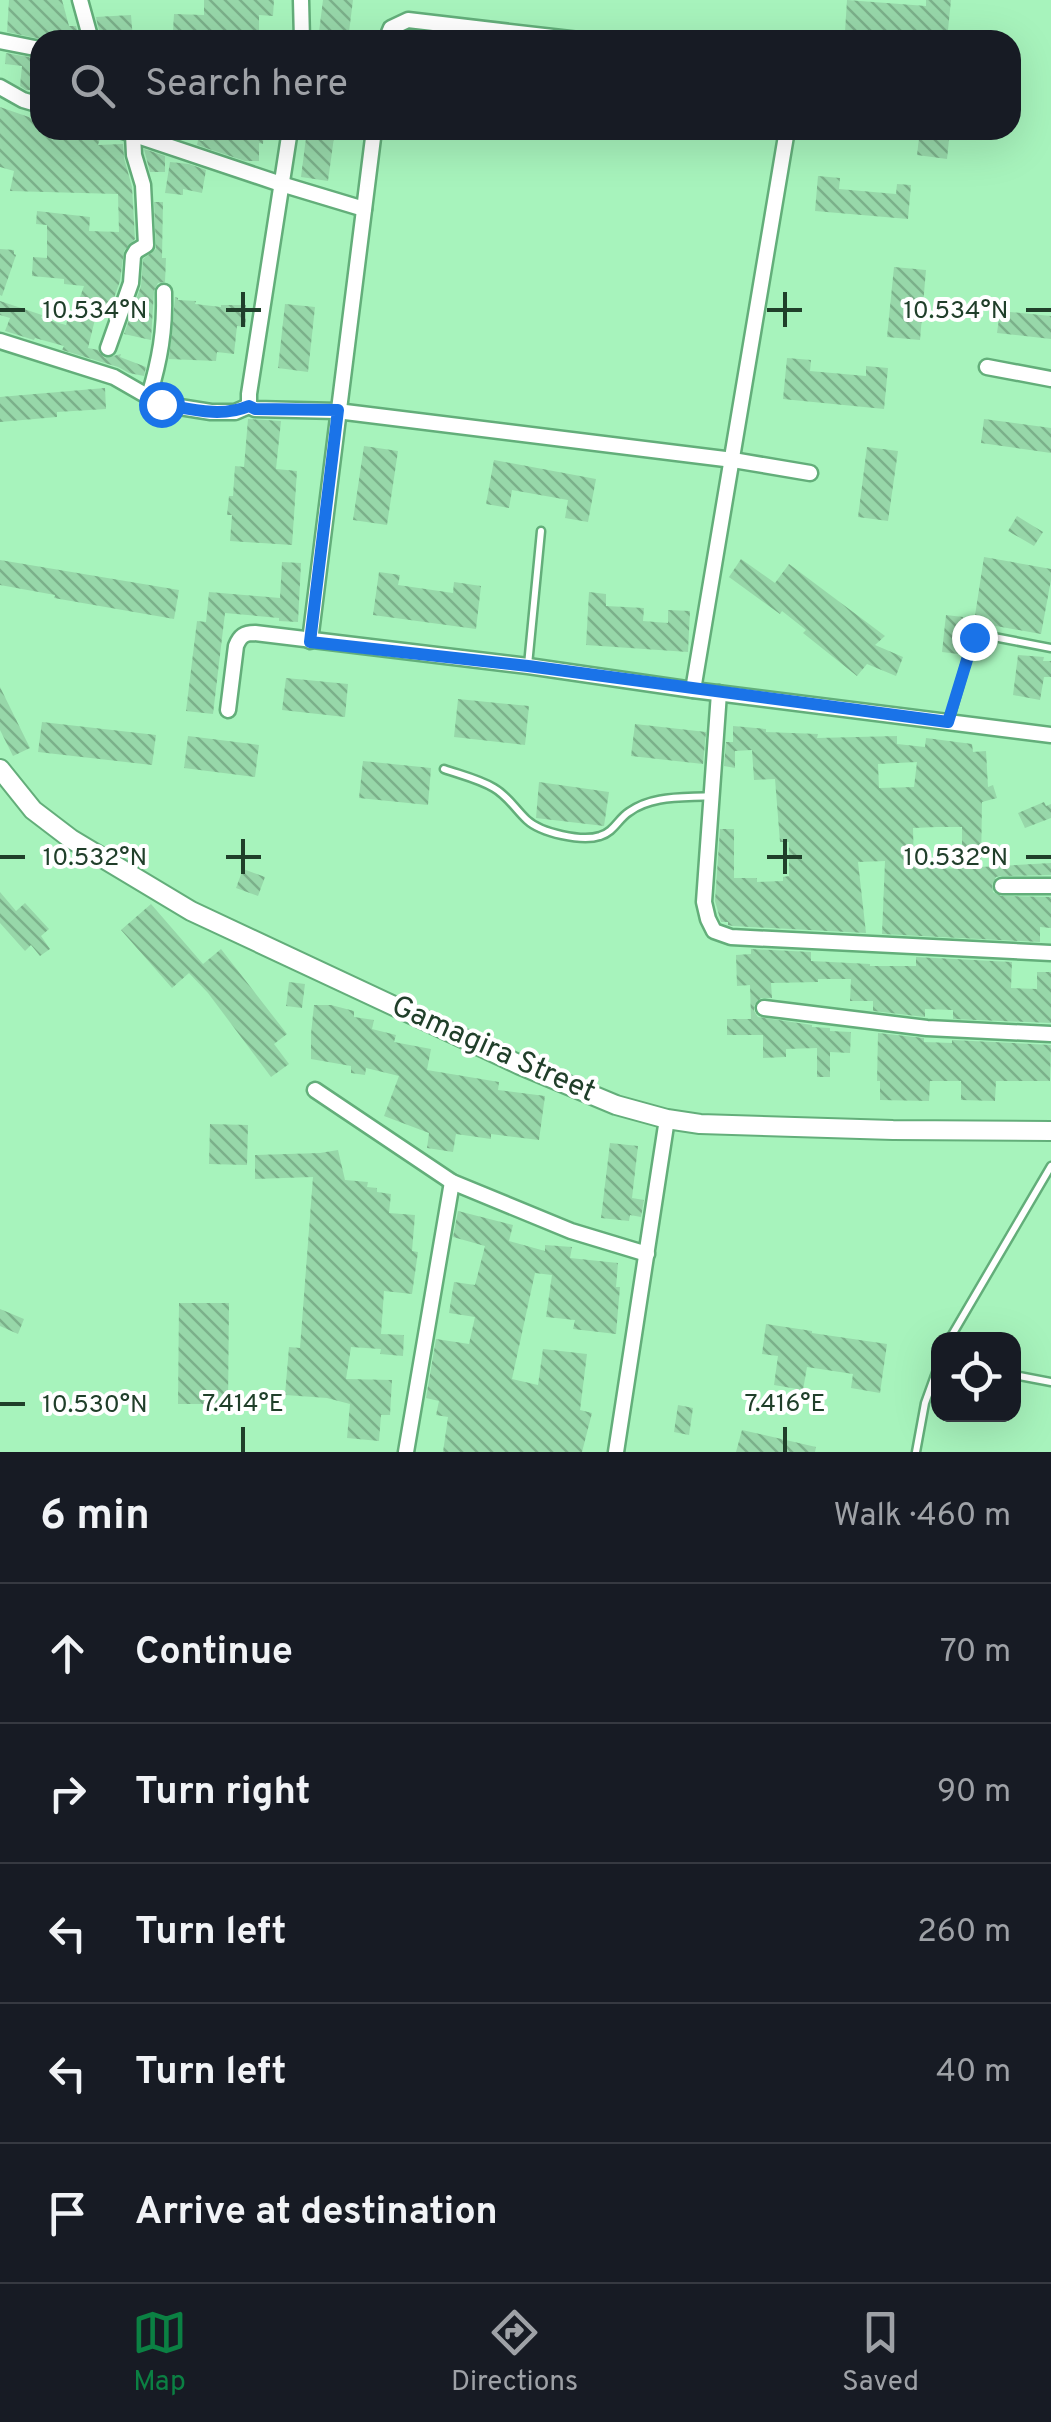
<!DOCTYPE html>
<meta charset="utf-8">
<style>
:root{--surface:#171b24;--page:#242831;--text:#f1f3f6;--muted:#9ea1a6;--line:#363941;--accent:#0b8043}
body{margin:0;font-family:Overpass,sans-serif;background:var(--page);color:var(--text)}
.controls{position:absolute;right:30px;bottom:30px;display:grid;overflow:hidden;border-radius:20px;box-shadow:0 10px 40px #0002}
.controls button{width:90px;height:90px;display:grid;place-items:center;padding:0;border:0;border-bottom:2px solid var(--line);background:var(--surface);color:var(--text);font:50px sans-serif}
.stop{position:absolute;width:30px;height:30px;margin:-22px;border:8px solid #1a73e8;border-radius:50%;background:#fff}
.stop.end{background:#1a73e8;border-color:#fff;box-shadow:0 2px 10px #0008}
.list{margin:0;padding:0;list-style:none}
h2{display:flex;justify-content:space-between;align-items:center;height:130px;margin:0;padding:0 40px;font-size:42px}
h2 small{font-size:32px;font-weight:400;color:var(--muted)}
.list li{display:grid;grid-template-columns:65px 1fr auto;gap:30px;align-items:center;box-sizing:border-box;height:140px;padding:0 40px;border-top:2px solid var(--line)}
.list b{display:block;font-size:38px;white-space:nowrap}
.list em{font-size:32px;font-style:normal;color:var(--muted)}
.icon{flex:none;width:55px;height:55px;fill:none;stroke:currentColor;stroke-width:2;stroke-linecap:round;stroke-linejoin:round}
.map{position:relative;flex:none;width:1051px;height:1452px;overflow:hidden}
.search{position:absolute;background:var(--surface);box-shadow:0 10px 40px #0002;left:30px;right:30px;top:30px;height:110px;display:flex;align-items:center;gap:25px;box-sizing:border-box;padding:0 35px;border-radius:30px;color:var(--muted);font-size:38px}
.sheet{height:830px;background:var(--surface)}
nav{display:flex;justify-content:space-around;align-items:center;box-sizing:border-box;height:140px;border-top:2px solid var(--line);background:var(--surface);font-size:28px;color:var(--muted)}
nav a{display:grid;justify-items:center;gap:5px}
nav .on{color:var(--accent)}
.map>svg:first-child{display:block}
.building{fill:url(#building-back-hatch);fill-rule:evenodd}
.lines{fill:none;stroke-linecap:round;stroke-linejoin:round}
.service-casing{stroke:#63ae7a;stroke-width:11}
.minor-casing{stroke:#63ae7a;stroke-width:19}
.tertiary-casing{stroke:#63ae7a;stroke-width:22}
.service{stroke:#fff;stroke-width:6}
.minor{stroke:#fff;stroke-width:14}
.tertiary{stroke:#fff;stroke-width:18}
.route{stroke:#1a73e8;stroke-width:12}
.ticks{fill:none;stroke:#203f2a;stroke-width:4}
.labels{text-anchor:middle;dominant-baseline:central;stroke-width:8;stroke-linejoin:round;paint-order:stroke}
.street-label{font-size:30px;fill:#203f2a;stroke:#fff}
.ticks-label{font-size:25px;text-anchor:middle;fill:#203f2a;stroke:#fff;stroke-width:8;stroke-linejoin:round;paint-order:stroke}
</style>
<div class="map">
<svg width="1051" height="1452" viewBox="0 0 1051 1452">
<defs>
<pattern id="building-back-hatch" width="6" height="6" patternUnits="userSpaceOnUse" patternTransform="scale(2.5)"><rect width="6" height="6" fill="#97d7a9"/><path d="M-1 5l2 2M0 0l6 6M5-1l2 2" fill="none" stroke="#7bb08a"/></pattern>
</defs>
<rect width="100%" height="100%" fill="#a7f3bc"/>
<g class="building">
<path d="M9,0H62L69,26H76L80,40H45L7,32Z"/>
<path d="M204,0H274L273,16L259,15V40H203L204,31H173L174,14L204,15Z"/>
<path d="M323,0H353L348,40H318Z"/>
<path d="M847,0L926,6V0H951L947,40L845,32Z"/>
<path d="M131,15L133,40H101L96,17Z"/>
<path d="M6,53L40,59L38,90H26L20,86L22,66L5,64Z"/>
<path d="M0,107L40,121V130H94L102,132L98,145L123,144L124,158L132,187L135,239L124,251L120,281L108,315L97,311L88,348L98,350L105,358L121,354L120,357L146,367L144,376L129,373L118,367L62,350L64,346L35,338L34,340L5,331L10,318L0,315V301L42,315L41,318L66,325L67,321L71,322L84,286L64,284V279L32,276L33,257L47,258V225L36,224L37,211L90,217L89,231L119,232L118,194L10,191L14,171L0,167Z"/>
<path d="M205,130H264L263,144L259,143V161H245L197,145L198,140L203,141Z"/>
<path d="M307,130H335L328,181L301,177Z"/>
<path d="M920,130H950L947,159L917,155Z"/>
<path d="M144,149L165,156V172H150Z"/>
<path d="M170,162L189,164L206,170L202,193L183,189V195L165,193Z"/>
<path d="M818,176L840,178L839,189L896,194L897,184L911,185L908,219L815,211Z"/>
<path d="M154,202H163L162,258H166L165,282L158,283L154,291L151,340L124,334L141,286L143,259L156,249Z"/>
<path d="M0,249L14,250V254L16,255L2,296L0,295Z"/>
<path d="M894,267L926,270L920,340L887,337Z"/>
<path d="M175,297L178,298V300L196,301L195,304L221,307V305H246V327L237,326L234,354L217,352L216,361L169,359Z"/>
<path d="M285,304L315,307L308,372L278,368Z"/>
<path d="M1000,311L1051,316V339L997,333Z"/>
<path d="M787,358L811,360L810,371L866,376V366L888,368L884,409L783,399Z"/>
<path d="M105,388L106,409L57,412V417L0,422V397Z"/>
<path d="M248,419L281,421L276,469L297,471L292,545L230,541L232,515H227L229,496H233L235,466L244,467Z"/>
<path d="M984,419L1051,428V453L981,443Z"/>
<path d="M364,446L398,451L387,525L353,520Z"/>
<path d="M867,447L898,451L888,521L858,517Z"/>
<path d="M494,460L596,479L588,522L565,518L568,500L512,490L509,508L486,504Z"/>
<path d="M1017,516L1043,532L1034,546L1008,531Z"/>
<path d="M984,557L1051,569V580L1041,634L974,622Z"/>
<path d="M741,559L775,583L789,564L885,636L875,645L903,657L896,676L867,664L857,676L803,633L806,630L782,611L780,614L729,577Z"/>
<path d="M0,560L179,590L174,619L54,598L55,595L0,585Z"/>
<path d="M282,562L301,563L298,622L279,621V618L225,613L213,714L186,711L197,621L206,622L209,592L280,598Z"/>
<path d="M379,572L400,575L398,585L453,593L454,582L481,586L476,629L373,615Z"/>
<path d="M589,592L606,594V606L644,608L643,621L668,623V610L690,611L688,652L586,645Z"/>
<path d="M946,615L963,617L958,654L942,652Z"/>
<path d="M1018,655L1044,657L1043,661H1051V677H1044L1040,700L1013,695Z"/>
<path d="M286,678L348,684L345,717L282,710Z"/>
<path d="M0,687L30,748L13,756L0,730Z"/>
<path d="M458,699L529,706L525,745L454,737Z"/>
<path d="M42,722L156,735L152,765L38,752Z"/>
<path d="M635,724L706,732L703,764L631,756Z"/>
<path d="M733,726L766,729V732L818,734L817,738L897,736V744L925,747L926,738L972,744L973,752L986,751L988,787L993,785L997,798L982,802L981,867L1051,863V875L1001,876L996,877L992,885L993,892L1001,896L1051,897V928L1040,927V942L882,934L885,861L858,862L866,933L733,926L728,925V922H721L715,901L720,829H734V878H757V882L783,881V877L789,876V842H780L775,779L754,780L752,750L735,751V768L724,766L726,742H733ZM917,762L914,787L879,788L878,764ZM937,827H962V869L914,867L913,828Z"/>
<path d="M188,736L259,745L255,777L184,768Z"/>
<path d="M363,761L431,768L428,805L359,798Z"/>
<path d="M539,782L609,792L604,826L536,818Z"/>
<path d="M1044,802L1046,806L1051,804V818L1025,828L1018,813Z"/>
<path d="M243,869L265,877L258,896L236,888Z"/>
<path d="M0,892L16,911L25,903L49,929L41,936L50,949L40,956L31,945L25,951L0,923Z"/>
<path d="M151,904L203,964L221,949L287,1034L274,1044L289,1064L271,1077L208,993L189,973L172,988L121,930Z"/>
<path d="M751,949L811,952V961L870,964V966H916V957L1012,962L1011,988L1037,989V972H1051V1023L953,1019V1010L925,1009V1017L873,1011V1001H850L851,979H818V982L771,983L772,998H761L754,1006V1011L758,1017L812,1025V1027L830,1028V1031L851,1032L850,1053L830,1052V1077H817V1048L786,1049V1057L763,1058V1035H727V1019H751L750,985L737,986L736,955L751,954Z"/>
<path d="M289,982L305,984L302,1008L286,1006Z"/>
<path d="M314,1005H331L354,1011V1017L374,1020L372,1029L396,1035L394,1042L431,1049L427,1070L499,1082L498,1090L545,1096L539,1140L491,1134V1139L456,1134L453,1152L427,1148L429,1133L384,1116L399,1076L366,1068L365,1075L351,1073V1066L311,1059V1034Z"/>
<path d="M878,1033L924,1038V1042L952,1043V1040L1051,1045L1050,1081H996L995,1101L961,1100V1081H930L929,1101L880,1100V1081H877Z"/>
<path d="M210,1124L248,1125L247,1165L209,1164Z"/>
<path d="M610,1143L638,1146L632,1198L644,1200L641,1217L630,1215L629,1221L601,1218Z"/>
<path d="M338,1150L345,1180L368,1182L367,1187L377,1188V1192L391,1194L389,1213L415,1215L412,1251L418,1252L412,1294L384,1291L381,1334L404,1335L403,1356L380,1354L381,1349L351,1347L346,1379L392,1380L390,1415H381L379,1441L347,1438L350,1404L327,1398L285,1395L289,1347L300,1348L313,1177L255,1179V1155L320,1153Z"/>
<path d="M458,1211L513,1225L509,1241L545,1251V1245L572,1247L570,1258L618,1263L616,1287H620L616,1334L573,1329L575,1320L546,1317L552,1275L535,1273L512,1379L538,1385L543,1349L587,1354L580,1410L592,1413L582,1452H443L448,1417L436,1415L439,1401L426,1398L436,1339L469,1344L475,1317L449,1313L454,1282L475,1285L485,1246L453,1237Z"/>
<path d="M179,1303H229L228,1404H178Z"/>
<path d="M0,1309L24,1319L18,1334L0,1326Z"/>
<path d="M766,1324L812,1331V1333L887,1344L880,1393L851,1388L853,1374L807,1367L803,1390L774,1385L778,1356L762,1354Z"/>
<path d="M678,1405L693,1408L689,1435L674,1432Z"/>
<path d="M742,1430L816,1447L815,1452H736Z"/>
</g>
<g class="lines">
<defs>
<g id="service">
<path d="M528,665L541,531"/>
<path d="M949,721L972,642L978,634L1051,648"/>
<path d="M444,769C461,775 479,779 494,788C508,796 516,810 527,820C541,833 582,842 600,836C614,832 618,819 629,812C652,795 683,798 711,796"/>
<path d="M949,1340L1051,1166"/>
<path d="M1014,1375L1051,1382"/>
<path d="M916,1452L925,1403L938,1367"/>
</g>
<g id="minor">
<path d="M80,0L91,40"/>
<path d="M301,0L302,40"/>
<path d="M386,40L391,28L408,20L579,40"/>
<path d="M0,41L40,49"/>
<path d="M0,87L23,100L40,105"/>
<path d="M120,130L281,184L364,209"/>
<path d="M290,130L249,394V406L255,409L337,411L733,460L810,473"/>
<path d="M0,341L114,377L161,404L211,412H235L249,406"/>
<path d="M108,348L131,283L133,256L136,251L146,245L143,185L134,155L133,134"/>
<path d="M987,367L1051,379"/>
<path d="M149,396C160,359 165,331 164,292"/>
<path d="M310,641L374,130"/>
<path d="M693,690L787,130"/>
<path d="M719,693L704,902L708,919L714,931L731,937L1051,953"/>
<path d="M228,710L236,646C240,636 244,633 255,633L528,666L693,690L1051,735"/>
<path d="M1002,886H1051"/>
<path d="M764,1008L927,1028L1051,1034"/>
<path d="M315,1090L452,1182L571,1231L647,1254"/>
<path d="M406,1452L452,1182"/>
<path d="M616,1452L667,1119"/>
</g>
<path id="tertiary" d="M0,769L33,810L71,839L191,911L520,1065L616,1105L667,1119L700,1124L893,1130L1051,1131"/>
</defs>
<use href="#service" class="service-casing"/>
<use href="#minor" class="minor-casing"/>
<use href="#tertiary" class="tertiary-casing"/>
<use href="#service" class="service"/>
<use href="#minor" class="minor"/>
<use href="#tertiary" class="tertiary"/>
</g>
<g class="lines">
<path class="route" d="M161,404C190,409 221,418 249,406L255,409L338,410L310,642L528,666L948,722L974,637"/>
</g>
<path class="ticks" d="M243,292V327M785,292V327M0,310H25M226,310H261M767,310H802M1026,310H1051M243,839V874M785,839V874M0,857H25M226,857H261M767,857H802M1026,857H1051M0,1404H25M243,1427V1452M785,1427V1452"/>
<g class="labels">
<g class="street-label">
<text transform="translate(493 1050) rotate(24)">Gamagira Street</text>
</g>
</g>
<g class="ticks-label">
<text x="95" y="318">10.534°N</text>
<text x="956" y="318">10.534°N</text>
<text x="95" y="865">10.532°N</text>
<text x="956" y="865">10.532°N</text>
<text x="243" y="1411">7.414°E</text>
<text x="785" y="1411">7.416°E</text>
<text x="95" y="1412">10.530°N</text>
</g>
</svg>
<div class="controls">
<button><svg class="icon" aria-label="locate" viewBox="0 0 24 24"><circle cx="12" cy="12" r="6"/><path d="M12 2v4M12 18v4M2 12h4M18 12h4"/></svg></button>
</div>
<div class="stop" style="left:161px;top:404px"></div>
<div class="stop end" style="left:974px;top:637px"></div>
<div class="search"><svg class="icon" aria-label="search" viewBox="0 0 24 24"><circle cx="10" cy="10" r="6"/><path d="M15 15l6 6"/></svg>Search here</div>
</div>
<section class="sheet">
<h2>6 min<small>Walk · 460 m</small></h2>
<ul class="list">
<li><svg class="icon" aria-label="ahead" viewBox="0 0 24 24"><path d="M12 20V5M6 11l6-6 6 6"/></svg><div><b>Continue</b></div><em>70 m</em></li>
<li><svg class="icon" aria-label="right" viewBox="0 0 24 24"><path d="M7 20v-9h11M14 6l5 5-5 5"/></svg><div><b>Turn right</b></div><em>90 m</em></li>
<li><svg class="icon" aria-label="left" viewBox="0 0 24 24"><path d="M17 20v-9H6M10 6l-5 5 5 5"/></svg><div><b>Turn left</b></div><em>260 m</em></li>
<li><svg class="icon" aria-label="left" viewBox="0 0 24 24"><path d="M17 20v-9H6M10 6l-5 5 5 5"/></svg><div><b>Turn left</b></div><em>40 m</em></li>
<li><svg class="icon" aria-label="arrive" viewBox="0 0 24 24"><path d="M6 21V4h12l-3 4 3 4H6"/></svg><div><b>Arrive at destination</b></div></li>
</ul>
</section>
<nav>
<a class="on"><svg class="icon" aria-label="map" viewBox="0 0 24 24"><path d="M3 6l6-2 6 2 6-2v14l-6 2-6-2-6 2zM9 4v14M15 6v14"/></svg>Map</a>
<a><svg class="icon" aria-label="directions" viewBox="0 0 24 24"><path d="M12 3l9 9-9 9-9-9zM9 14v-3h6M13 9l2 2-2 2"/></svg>Directions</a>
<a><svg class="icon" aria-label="saved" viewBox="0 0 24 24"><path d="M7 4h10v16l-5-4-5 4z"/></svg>Saved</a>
</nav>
